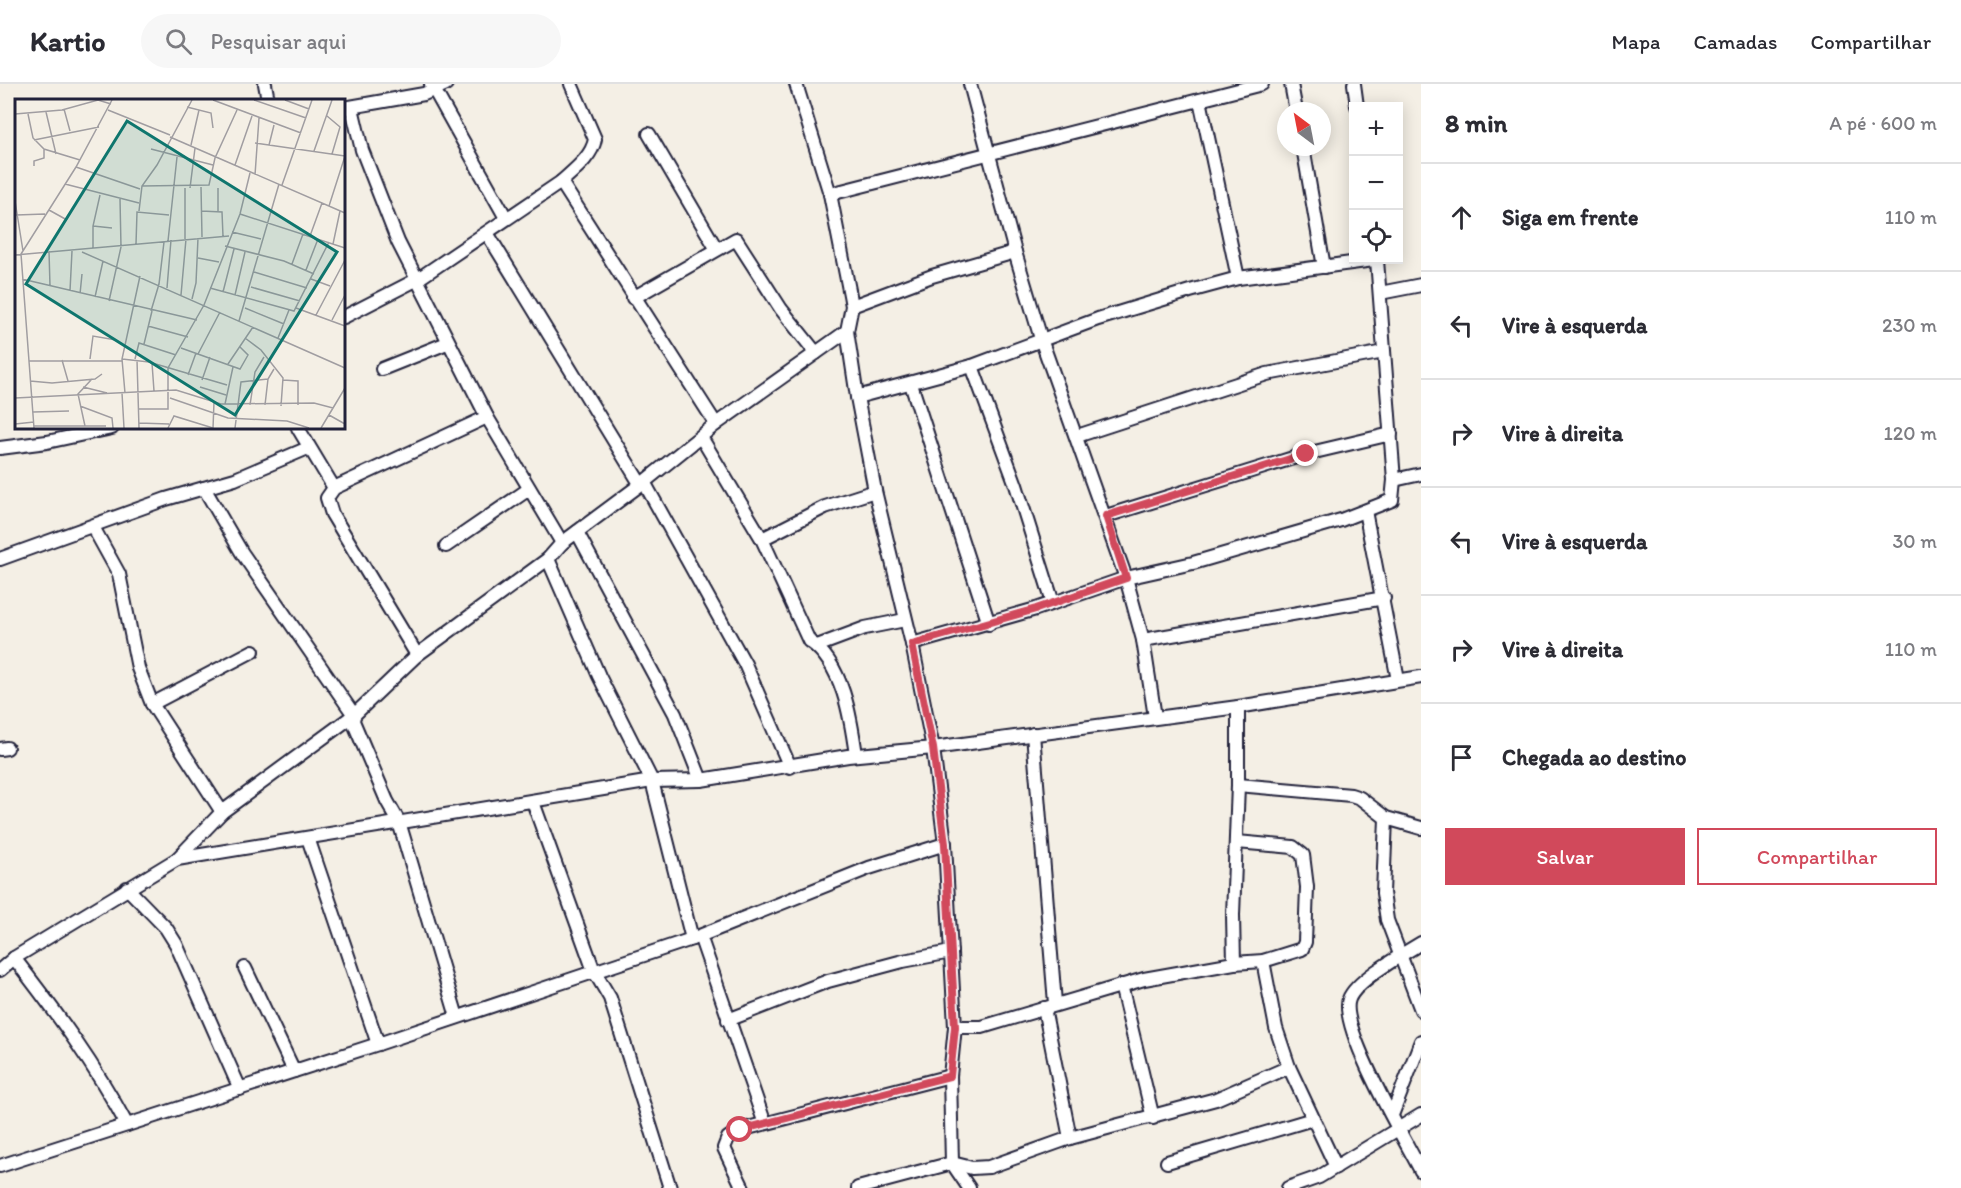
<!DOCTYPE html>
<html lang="pt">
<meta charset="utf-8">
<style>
:root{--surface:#fff;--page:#f7f7f7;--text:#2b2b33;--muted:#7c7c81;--line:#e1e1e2;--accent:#d1495b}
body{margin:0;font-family:Itim,sans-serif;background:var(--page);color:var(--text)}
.controls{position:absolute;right:18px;top:18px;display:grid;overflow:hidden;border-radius:0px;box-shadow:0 3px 15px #0003}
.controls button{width:54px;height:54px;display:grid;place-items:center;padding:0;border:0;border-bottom:2px solid var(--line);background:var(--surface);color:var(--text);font:30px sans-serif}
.compass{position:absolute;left:1277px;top:18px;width:54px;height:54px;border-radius:50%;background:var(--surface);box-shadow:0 3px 15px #0003;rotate:328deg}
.stop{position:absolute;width:18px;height:18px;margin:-14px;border:4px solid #d1495b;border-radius:50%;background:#fff}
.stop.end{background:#d1495b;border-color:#fff;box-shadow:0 2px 6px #0008}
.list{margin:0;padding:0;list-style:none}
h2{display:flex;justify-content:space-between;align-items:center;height:78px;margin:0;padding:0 24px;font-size:26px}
h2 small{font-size:20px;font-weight:400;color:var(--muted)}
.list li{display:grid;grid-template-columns:39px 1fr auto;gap:18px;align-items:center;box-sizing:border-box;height:108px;padding:0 24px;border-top:2px solid var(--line)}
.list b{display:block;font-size:22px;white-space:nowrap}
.list em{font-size:20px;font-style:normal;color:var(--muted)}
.actions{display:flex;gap:12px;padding:18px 24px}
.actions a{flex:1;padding:14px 0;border:2px solid var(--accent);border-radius:0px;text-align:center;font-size:21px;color:var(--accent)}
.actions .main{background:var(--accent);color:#fff}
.icon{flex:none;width:33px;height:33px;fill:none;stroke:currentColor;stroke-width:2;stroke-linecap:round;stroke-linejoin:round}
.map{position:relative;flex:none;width:1421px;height:1104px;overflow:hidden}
header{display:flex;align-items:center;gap:36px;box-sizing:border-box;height:84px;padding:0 30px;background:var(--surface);border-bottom:2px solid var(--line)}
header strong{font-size:28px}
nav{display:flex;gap:33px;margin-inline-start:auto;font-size:21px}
.search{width:420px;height:54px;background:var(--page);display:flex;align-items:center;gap:15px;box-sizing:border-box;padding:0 21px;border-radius:33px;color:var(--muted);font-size:22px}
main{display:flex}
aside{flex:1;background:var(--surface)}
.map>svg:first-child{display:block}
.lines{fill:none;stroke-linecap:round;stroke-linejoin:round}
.street-casing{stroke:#22223b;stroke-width:16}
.street{stroke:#fff;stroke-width:12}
.route{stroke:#d1495b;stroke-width:8}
.inset-road{fill:none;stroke:#a09da1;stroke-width:1.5}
.view{fill:#0f766e;fill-opacity:0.15;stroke:#0f766e;stroke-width:3}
.inset-edge{fill:none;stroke:#22223b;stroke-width:3}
</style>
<header>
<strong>Kartio</strong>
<div class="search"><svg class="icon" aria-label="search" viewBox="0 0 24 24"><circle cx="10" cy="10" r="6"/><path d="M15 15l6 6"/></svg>Pesquisar aqui</div>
<nav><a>Mapa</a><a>Camadas</a><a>Compartilhar</a></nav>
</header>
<main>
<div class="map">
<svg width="1421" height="1104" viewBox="0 0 1421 1104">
<rect width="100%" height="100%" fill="#f4efe5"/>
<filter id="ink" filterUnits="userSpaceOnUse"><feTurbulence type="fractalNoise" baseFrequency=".0167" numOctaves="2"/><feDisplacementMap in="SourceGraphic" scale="12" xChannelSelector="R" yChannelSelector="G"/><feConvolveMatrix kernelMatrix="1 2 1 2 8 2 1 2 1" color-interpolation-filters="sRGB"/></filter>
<g filter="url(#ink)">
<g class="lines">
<defs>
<g id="street">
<path d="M265,0L268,16"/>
<path d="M431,0L506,134"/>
<path d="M796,0L830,110L850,211L852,222L847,247L857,313L875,407L912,560L933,664L945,760L955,943L950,992L952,1079L969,1104"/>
<path d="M970,0L1015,168L1042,258L1126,494L1143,556L1155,633"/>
<path d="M1291,0L1296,27"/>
<path d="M1354,0L1357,22"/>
<path d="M1200,16L1238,194"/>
<path d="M344,24L424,10L446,0"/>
<path d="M352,24L362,66L398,158L487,333L562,459"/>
<path d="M649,50L716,164"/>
<path d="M1303,63L1324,183"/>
<path d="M561,98L716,340"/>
<path d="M830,110L1262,0"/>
<path d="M487,149L641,401"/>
<path d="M1380,209L1421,201"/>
<path d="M633,214L736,155L781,225L816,269"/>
<path d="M852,222L932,192L1015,168"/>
<path d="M344,233L418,195L561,98C574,86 592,73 595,55L571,0"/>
<path d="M972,282L1016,401L1053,519"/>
<path d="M382,285L447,259"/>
<path d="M911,300L989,540"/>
<path d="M857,313L972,282L1098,235L1190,207L1238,194L1374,176"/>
<path d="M298,344L334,404"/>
<path d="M1077,352L1267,290L1384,268"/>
<path d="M701,353L762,455L809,557C843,579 851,635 856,671"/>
<path d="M0,364L47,358L112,344"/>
<path d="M1394,396L1421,390"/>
<path d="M644,398L745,580L790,683"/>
<path d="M204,404L242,469L354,631L353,637L387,717L399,738L457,933"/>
<path d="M1365,427L1398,596"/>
<path d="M1106,432L1306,370L1391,350"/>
<path d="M93,443L119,490L138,584L152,620L222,728"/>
<path d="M577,448L675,630L701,696"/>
<path d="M762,455L825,423L875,407"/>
<path d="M446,462L529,405"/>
<path d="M0,475L166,415L235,395L308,364"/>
<path d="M548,475L599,592L652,697L692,855"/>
<path d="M1143,556L1384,514"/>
<path d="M912,560L1036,525L1126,494L1193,479L1341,436L1392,416L1394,396L1377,176"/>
<path d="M817,562L865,544L905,536"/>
<path d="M417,571L332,430L327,414L334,404L487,333"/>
<path d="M152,620L253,567"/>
<path d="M1033,650L1055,919"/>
<path d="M0,665L7,664"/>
<path d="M1238,701L1351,711L1360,714L1386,734L1421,744"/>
<path d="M533,718L594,887L610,914L670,1104"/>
<path d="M1386,734L1383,809L1387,836L1421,926"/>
<path d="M308,754L378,960"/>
<path d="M177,775L652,697L701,696L848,672L933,664L1238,623L1421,593"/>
<path d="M127,804L166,844L176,860L240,1005"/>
<path d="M700,852L764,1037"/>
<path d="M1421,859C1403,870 1356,896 1349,915C1338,942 1406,1058 1421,1087"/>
<path d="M14,874C56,928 95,981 127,1041"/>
<path d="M1263,877L1276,944L1289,983L1336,1083"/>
<path d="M1234,879L1233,831L1238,701V623"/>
<path d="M245,884L294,987"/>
<path d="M0,886L14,874L177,775L222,728L354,631L417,571L548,475L562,459L644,398L716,340L847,247"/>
<path d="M1121,901L1153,1034"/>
<path d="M1044,924L1070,1054"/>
<path d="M728,936L828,897L903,877L951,868"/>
<path d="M955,943H982L1144,895L1234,879L1263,877L1302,865L1305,858L1307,803L1303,771L1293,763L1237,758"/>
<path d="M1392,1031L1421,957"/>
<path d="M1167,1078L1313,1035"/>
<path d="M0,1082L378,960L692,855L869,784L945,760"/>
<path d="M743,1104L724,1064L728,1054L740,1046L950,992"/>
<path d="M858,1104L952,1079L972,1084L989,1083L1070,1054L1216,1015L1289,983"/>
<path d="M1288,1104L1319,1093L1421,1031"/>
</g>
</defs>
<use href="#street" class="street-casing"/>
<use href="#street" class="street"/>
</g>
</g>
<g class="lines" filter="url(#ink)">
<path class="route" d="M740,1046L950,992L955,943L945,760L933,664L912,560L1036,525L1126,494L1106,432L1306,370"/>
</g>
<g transform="translate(15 15)">
<rect width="330" height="330" fill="#f4efe5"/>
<path class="inset-road" d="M198,1L286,34M239,1L291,19M270,1L294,10M172,8L196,14L198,29M49,10L55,32M93,11L155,36M31,13L41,55M0,15L47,11L83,1L96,5M13,15L18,39L29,50L65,61M312,17L325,28L317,55M155,38L330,114M19,41L84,28M240,44L330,57M176,46L184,11M254,46L259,26M136,50L198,66M299,52L317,1M220,66L237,17M19,67V62L29,59V50M61,68L125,90M240,76L244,19M50,85L124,104M267,86L297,1M127,87L194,86L200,59L222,11M186,88L187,138M175,89L180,49M0,102L8,152M314,107L330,57M34,111L52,121M124,112L127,87L142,66L177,1M186,112L207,113L208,137M203,112V89M225,115L330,149M1,116L30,115M78,127L97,129M217,133L246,140M295,137L307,104M170,140V89M153,142L162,58M121,145L122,113L154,116M318,145L325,112M210,147L269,162L299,175M78,150V127L85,96M34,152L35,187M67,153L330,269M0,156L214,137M183,159L204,163M277,165L288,135M291,171L303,140M239,173L292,189M7,180L182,221M296,180L315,187M236,188L285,202M152,189L156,141M195,189L279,212L314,143M55,192L57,152M208,193L219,150M65,195L67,175M166,196L171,140M220,196L230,153M80,198L88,162M177,200L181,184L183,139M94,202L106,148L105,100M230,209L269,225M281,209L330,227M136,212L144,185L149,143M301,216L330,161M317,221L330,196M224,222L264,85M133,227L173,238M230,239L246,251L268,279L266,307M263,239L274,211M129,245L137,212M166,249L225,270L233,256L225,248M183,255L205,213M75,260L78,237L101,241M107,260L134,263L212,286M120,260L124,244L161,256M47,261L53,282M122,261L124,329M14,262H107M137,264L139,292M213,265L238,228M173,276L181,254M187,281L195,258M268,281L283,282V306M15,282L37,284L80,280L87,275M68,288L92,294M185,288L211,296M107,294L109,329M110,294L107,260L125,177M0,299L161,291L206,305L299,304L318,309M155,299L213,319L272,322L294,329M210,305L218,268M235,306L240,273L249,258M250,306L253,280L259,270M65,307L97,319L98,329M123,310H153V269L189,206L225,115L235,74M18,313L54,312M314,316L330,325M124,324L154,325M0,325L19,323M19,327H91M70,327L63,295L77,280M19,329L6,155L61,68L97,1M153,329L159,317L198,329M198,329L199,303M220,329L226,283L253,280M306,329L330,289"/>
<path class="view" d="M112,22L322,153L220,316L11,185Z"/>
<rect width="330" height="330" class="inset-edge"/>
</g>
</svg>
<div class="controls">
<button>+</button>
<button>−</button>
<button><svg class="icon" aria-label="locate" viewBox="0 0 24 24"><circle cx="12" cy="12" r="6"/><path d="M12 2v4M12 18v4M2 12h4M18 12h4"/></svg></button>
</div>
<svg class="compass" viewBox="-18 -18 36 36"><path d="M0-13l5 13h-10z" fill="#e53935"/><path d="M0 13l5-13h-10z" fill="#7c7c81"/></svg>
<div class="stop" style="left:740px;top:1046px"></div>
<div class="stop end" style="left:1306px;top:370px"></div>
</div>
<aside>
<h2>8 min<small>A pé · 600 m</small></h2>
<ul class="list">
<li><svg class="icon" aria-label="ahead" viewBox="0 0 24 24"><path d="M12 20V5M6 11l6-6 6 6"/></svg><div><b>Siga em frente</b></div><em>110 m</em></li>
<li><svg class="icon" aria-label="left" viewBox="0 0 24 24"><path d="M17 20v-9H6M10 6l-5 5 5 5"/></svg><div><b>Vire à esquerda</b></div><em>230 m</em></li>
<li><svg class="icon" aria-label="right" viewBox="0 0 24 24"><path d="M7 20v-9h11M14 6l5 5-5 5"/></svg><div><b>Vire à direita</b></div><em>120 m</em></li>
<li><svg class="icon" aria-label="left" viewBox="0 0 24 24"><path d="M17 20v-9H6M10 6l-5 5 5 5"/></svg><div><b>Vire à esquerda</b></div><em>30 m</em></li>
<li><svg class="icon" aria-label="right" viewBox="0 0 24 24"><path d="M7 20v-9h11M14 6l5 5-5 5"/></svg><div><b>Vire à direita</b></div><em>110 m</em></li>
<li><svg class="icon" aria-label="arrive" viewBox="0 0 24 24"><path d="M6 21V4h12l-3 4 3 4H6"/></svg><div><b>Chegada ao destino</b></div></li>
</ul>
<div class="actions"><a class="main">Salvar</a><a>Compartilhar</a></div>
</aside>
</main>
